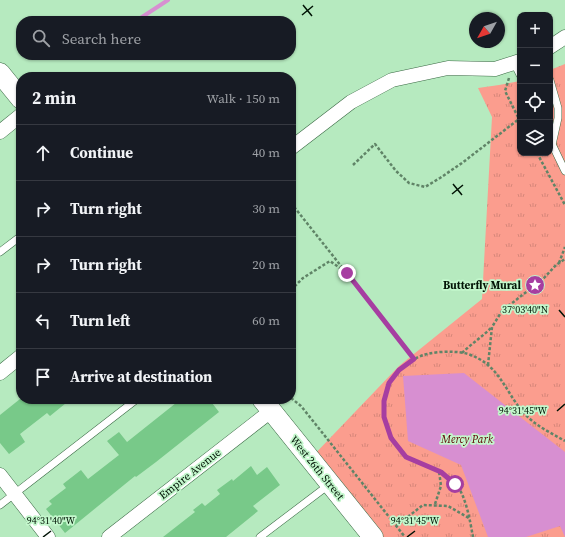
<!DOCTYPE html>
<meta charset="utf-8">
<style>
:root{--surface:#171b24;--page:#20242c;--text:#f1f3f6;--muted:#9ea1a6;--line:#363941}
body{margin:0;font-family:"Source Serif 4",serif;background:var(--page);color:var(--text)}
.controls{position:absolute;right:12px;top:12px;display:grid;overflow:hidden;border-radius:8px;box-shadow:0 1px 3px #0004}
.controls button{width:36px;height:36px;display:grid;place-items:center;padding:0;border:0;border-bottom:1px solid var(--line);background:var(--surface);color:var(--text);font:20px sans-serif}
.compass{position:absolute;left:469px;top:12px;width:36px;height:36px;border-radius:50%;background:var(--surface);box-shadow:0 1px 3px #0004;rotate:230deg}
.stop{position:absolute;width:12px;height:12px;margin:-9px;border:3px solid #a63ea1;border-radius:50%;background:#fff}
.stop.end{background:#a63ea1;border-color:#fff;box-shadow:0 1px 4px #0008}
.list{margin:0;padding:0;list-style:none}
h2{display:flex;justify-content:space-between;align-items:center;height:52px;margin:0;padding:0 16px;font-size:17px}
h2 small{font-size:13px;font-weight:400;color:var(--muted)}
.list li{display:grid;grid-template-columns:26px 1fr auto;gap:12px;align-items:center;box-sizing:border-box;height:56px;padding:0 16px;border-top:1px solid var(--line)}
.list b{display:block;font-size:15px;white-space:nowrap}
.list em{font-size:13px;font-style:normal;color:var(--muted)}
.icon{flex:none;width:22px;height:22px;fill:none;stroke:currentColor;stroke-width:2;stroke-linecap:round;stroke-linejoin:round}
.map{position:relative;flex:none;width:565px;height:537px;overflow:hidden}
.search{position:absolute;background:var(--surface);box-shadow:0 1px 3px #0004;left:16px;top:16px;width:280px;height:44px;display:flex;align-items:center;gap:10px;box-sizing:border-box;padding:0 14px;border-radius:16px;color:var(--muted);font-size:15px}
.panel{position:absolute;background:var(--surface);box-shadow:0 1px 3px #0004;left:16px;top:72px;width:280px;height:332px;border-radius:16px}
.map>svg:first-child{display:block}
.park{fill:url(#park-tufts)}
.water{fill:#d78fd1}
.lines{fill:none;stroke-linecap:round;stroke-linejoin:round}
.stream{stroke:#d78fd1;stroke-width:4}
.building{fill:#78c989}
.lane-casing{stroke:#3a6944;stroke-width:8}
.street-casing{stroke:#3a6944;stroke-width:15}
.secondary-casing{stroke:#3a6944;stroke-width:21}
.path{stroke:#608467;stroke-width:2.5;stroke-dasharray:3 2;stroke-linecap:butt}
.lane{stroke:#fff;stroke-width:7}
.street{stroke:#fff;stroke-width:14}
.secondary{stroke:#fff;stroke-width:20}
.route{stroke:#a63ea1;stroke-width:5}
.ticks{fill:none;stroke:#021406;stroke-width:1.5}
.labels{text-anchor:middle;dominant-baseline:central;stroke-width:3.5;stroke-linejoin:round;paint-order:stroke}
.poi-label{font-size:11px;font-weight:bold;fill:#021406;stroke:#c3f7cc;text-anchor:end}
.park-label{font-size:11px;font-style:italic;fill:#5e0402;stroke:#c3f7cc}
.street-label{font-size:11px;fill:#021406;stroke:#c3f7cc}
.ticks-label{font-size:10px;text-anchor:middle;fill:#021406;stroke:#c3f7cc;stroke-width:3.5;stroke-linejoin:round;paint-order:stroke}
</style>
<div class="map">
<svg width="565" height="537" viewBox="0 0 565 537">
<defs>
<pattern id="park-tufts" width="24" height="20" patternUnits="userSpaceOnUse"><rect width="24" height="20" fill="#fb9d8e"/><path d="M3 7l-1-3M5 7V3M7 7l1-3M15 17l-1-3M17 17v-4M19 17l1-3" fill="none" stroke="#d68679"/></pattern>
</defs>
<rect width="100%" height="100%" fill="#b6eabf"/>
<path class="park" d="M565,64V537H372L310,459L399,366L482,299L492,117L478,88L499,85L520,81V153H550V70Z"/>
<path class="water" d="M464,373L565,452V537L560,526L526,537H488L461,465L408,441L403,376Z"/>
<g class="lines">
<path class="stream" d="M136,21L168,0"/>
</g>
<g class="building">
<path d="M20,399H71L50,416L47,413L20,434L25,442L9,454L0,443V415Z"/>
<path d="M181,399H209L219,412L156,462L136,477L135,476L65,533L46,509L52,504L49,501L66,488L63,484L81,470L88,479L119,455L107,441L119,432L127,442Z"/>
<path d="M251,466L257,475L267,467L280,485L253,506L258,511L226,537H163L195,512L193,510L202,503L205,506L220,494L217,490L232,479L233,481Z"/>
</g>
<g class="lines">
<defs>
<g id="lane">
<path d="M514,63L520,75"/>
<path d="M550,80L558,108V118L552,145"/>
<path d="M551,142L565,171"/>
<path d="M0,252L21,236"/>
<path d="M0,505L137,399"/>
<path d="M260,537L330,484"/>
</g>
<g id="street">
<path d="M550,47L565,37"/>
<path d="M0,132L21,115"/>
<path d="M291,148L351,102L392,80L448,68L495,69L520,61"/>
<path d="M0,373L21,356"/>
<path d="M0,475L48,537"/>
<path d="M109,537L271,411"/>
</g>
<g id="secondary">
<path d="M0,73L21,99"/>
<path d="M262,399L373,537"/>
</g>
</defs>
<use href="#lane" class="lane-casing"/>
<use href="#street" class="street-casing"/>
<use href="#secondary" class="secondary-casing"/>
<g class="path">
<path d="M509,78L505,91L519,119"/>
<path d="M537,153L565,205"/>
<path d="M353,165L375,144L396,171L409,183L425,187L440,178L462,163L519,119L520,120"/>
<path d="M291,203L345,271"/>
<path d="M559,263L565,247"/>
<path d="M291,290L303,278L330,261L347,273L414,359"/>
<path d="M462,353C471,344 482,337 491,328"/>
<path d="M488,365L492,327L502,311L544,278L556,265L565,259"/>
<path d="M291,398L301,406L317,426L405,537"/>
<path d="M435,504L441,486L439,471"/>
<path d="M396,526L423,505L448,506L469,518"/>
<path d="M473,537C470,521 466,495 455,483C442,469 423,467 407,457C404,455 402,451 399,448C385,430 379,406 389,383C394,372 406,366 415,359C426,351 455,350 468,354C500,365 504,390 523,412C534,425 551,433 565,441"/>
</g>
<use href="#lane" class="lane"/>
<use href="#street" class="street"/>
<use href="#secondary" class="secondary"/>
</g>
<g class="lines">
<path class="route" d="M347,273L414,359L399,370L389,383L384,401V417L391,438L406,457L441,472L455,484"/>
</g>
<path class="ticks" d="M303,5L312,16M302,15L313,6M453,184L462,195M452,194L463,185M559,310L565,317M557,411L565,404M43,537L51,531M407,537L415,531"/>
<defs>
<symbol id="sight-disc" viewBox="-11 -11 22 22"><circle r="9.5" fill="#a63ea1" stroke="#c3f7cc"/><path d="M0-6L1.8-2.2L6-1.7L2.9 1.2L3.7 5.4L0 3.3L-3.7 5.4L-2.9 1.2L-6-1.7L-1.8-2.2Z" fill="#fff"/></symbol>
</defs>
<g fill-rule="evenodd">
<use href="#sight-disc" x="524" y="274" width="22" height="22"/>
</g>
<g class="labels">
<g class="poi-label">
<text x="521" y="285">Butterfly Mural</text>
</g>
<g class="park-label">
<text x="467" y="439">Mercy Park</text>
</g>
<g class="street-label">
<text transform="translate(317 468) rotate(51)">West 26th Street</text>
<text transform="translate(190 474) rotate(-38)">Empire Avenue</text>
</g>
</g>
<g class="ticks-label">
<text x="525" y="313">37°03'40"N</text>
<text x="523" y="414">94°31'45"W</text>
<text x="51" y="524">94°31'40"W</text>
<text x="415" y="524">94°31'45"W</text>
</g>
</svg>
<div class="controls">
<button>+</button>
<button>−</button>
<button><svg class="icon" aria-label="locate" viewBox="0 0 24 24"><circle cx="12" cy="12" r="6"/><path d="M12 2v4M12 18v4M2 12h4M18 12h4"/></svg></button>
<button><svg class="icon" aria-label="layers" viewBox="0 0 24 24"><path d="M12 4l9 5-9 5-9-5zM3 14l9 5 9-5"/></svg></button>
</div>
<svg class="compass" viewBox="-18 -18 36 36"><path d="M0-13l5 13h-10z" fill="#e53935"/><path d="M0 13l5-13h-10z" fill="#9ea1a6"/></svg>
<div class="stop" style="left:455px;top:484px"></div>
<div class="stop end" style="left:347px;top:273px"></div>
<div class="search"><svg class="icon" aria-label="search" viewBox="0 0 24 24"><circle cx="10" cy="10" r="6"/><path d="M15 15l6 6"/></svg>Search here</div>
<section class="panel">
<h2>2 min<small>Walk · 150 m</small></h2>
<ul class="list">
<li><svg class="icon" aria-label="ahead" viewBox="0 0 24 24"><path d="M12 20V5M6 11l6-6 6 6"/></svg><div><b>Continue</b></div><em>40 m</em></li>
<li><svg class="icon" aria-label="right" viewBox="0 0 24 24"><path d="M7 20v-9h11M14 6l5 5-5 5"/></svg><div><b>Turn right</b></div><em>30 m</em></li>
<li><svg class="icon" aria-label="right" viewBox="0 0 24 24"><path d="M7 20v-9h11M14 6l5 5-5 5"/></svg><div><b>Turn right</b></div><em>20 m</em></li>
<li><svg class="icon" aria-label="left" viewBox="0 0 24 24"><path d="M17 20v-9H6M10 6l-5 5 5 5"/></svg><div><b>Turn left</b></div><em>60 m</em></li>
<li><svg class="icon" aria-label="arrive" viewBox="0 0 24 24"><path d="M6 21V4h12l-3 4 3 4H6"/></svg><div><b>Arrive at destination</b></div></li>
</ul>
</section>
</div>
